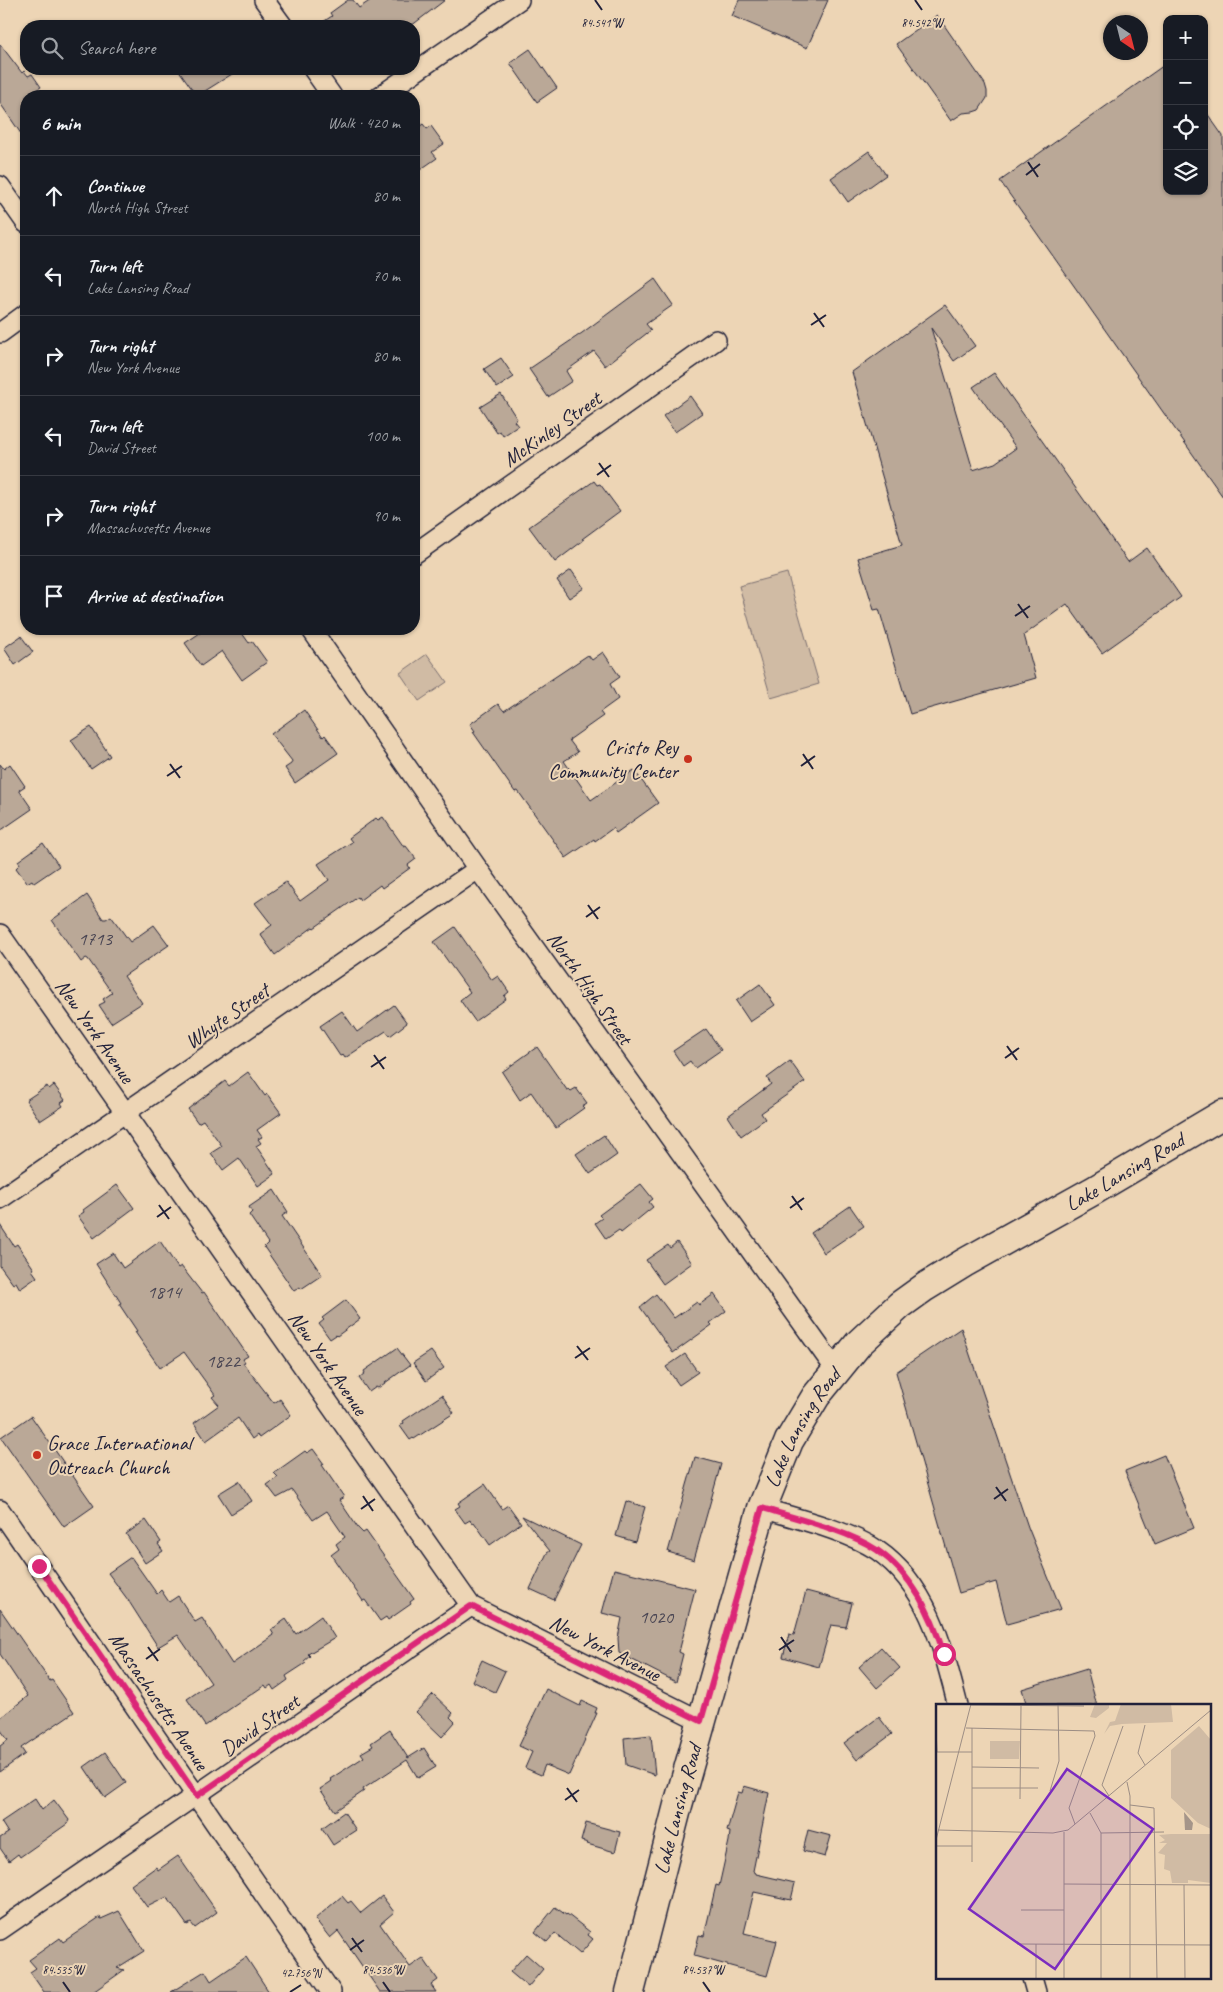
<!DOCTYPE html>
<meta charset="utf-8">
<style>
:root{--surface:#171b24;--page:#20242c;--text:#f1f3f6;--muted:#9ea1a6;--line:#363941}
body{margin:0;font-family:Caveat,sans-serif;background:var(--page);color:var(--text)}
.controls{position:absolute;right:15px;top:15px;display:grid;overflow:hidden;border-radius:10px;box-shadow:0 1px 4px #0004}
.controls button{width:45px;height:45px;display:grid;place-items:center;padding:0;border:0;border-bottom:1px solid var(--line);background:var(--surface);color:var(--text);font:25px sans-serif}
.compass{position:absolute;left:1103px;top:15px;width:45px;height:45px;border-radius:50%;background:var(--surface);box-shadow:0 1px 4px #0004;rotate:145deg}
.stop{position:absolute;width:15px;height:15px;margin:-11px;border:4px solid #db2777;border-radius:50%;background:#fff}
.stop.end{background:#db2777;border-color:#fff;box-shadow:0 1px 5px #0008}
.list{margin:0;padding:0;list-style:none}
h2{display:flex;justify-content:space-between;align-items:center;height:65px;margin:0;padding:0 20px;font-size:21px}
h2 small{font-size:16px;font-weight:400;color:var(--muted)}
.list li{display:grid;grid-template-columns:32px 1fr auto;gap:15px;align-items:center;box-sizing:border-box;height:80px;padding:0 20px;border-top:1px solid var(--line)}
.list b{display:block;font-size:19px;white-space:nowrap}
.list p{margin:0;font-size:16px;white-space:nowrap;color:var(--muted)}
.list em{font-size:16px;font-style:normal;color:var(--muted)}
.icon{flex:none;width:28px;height:28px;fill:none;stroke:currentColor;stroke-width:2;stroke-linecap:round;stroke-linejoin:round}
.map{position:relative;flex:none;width:1223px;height:1992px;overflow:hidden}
.search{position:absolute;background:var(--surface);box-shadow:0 1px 4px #0004;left:20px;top:20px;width:400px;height:55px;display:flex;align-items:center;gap:12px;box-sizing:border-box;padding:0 18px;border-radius:20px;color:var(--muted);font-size:19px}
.panel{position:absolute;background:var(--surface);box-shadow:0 1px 4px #0004;left:20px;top:90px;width:400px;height:545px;border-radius:20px}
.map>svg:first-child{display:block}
.green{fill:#d0bba4;stroke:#796e70}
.building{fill:#baa897;stroke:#22223b}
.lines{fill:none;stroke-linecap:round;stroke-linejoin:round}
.street-casing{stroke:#22223b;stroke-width:22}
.secondary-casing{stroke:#22223b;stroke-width:31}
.street{stroke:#edd5b5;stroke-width:19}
.secondary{stroke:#edd5b5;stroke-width:28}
.route{stroke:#db2777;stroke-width:6}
.ticks{fill:none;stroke:#22223b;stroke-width:2}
.poi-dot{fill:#c8321e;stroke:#edd5b5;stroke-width:2}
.labels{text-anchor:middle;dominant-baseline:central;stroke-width:4;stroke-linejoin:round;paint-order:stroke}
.number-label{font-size:19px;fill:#484452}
.street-label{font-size:21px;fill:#22223b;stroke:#edd5b5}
.poi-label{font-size:21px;fill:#22223b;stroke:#edd5b5;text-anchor:end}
.inset-road{fill:none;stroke:#9c8d84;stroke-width:1}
.view{fill:#7b2cbf;fill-opacity:0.15;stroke:#7b2cbf;stroke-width:2.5}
.inset-edge{fill:none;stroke:#22223b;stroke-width:2.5}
.ticks-label{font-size:12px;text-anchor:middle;fill:#22223b;stroke:#edd5b5;stroke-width:4;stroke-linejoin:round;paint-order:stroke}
</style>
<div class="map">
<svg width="1223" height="1992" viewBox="0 0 1223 1992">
<rect width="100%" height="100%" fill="#edd5b5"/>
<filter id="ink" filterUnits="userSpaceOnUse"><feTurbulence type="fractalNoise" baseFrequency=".02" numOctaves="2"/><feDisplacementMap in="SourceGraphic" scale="10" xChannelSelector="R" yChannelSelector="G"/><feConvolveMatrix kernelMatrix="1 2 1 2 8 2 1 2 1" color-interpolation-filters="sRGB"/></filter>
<g filter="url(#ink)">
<g class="green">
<path d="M787,573L819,684L771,698L739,586Z"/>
<path d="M427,654L447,682L419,701L400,673Z"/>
</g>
<g class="building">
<path d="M348,0H353L359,8L371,0H445L411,26H317L332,16L330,13Z"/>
<path d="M739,0H828L807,48L732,16Z"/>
<path d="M937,15L985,84L987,91V98L979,110L973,112L963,113L951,121L896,44Z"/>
<path d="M0,44L22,73L24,71L28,76L32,74L41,87L26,96V141L0,103Z"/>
<path d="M530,49L557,88L537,102L510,63Z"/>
<path d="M1167,63V191H1204V109L1223,136V497L1000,181Z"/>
<path d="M178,69H240L197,96Z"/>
<path d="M423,124L427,129L431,126L444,144L432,152L437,158L414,174V128L415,130Z"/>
<path d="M869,151L886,175L848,202L831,178Z"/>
<path d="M655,279L673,305L646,324L651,330L605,366L594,351L566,371L572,381L548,397L529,369L582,333Z"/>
<path d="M945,305L975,346L954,361L931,328L973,470L995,463L1016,448L973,387L994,373L1128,562L1147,548L1181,597L1102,653L1067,604L1024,635L1036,678L910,714L879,609L874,610L858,558L902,545L852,372Z"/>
<path d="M501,358L514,377L497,388L484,369Z"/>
<path d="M501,394L517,419L514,421L518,426L503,436L500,431L497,433L480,407Z"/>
<path d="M690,396L702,413L675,432L663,416Z"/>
<path d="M594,481L597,485L600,484L620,511L582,539L584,540L555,562L529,527Z"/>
<path d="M571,570L584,588L569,598L557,580Z"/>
<path d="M206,629H239L249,643L252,641L267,662L242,680L222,651L201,666L185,643Z"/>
<path d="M21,636L33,652L15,665L4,648Z"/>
<path d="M603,652L620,677L610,684L618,699L600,712L603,716L569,740L578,752L564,761L591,800L634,770L658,803L616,833L613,828L595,841L594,839L566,858L518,791L515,792L473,732L475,731L470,724L498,704L504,711L588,655L592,660Z"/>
<path d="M304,710L323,737L325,735L338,753L295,783L285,768L291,764L292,761L271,734Z"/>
<path d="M91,727L110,756L91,769L71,740Z"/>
<path d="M0,764L4,769L10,764L25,786L19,790L32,809L0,831Z"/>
<path d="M383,817L404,847L406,846L416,859L408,865L410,868L382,888L380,885L360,900L358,897L314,928L313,927L275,955L260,934L272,925L255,903L286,882L300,901L329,880L318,864L352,842L349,838L376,818L378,820Z"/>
<path d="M43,843L59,866L34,883L32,880L27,883L16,868L20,864L18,861Z"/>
<path d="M87,895L103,919H106L111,916L130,942L154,925L169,945L124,976L142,1003L111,1023L99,1005L105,1002L103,999L112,993L88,959L86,958L81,962L52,920Z"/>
<path d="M455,927L492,980L498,976L509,992L504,996L506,999L475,1021L460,1000L470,992L434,942Z"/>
<path d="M760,984L775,1005L750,1022L736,1001Z"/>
<path d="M394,1005L407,1023L390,1036L386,1031L345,1058L343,1055L340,1056L320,1026L342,1011L357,1032Z"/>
<path d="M706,1029L721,1050L695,1068L690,1061L683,1066L673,1051Z"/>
<path d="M537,1047L567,1090L569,1089L571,1091L576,1088L587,1103L582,1106L584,1108L556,1128L531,1092L520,1100L502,1072Z"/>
<path d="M790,1061L805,1082L761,1113L765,1119L741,1136L728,1116L771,1084L767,1078Z"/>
<path d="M248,1072L265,1096L267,1094L281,1113L257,1130L262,1137L258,1139L261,1143L256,1146L275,1174L258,1186L239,1158L223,1170L211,1153L222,1146L203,1120L198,1123L188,1109L225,1081L229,1086Z"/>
<path d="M54,1085L65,1100L61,1103L63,1106L40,1121L26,1100L47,1086L49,1089Z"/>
<path d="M604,1135L617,1155L590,1174L576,1154Z"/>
<path d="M641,1184L653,1199L649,1202L653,1207L621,1233L619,1230L606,1239L595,1223L602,1218L599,1215Z"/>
<path d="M117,1185L134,1208L94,1238L78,1216L84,1212L83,1210Z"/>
<path d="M274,1190L288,1212L282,1216L322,1275L301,1289L300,1287L294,1291L264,1247L268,1243L249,1215L252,1212L249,1207Z"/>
<path d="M850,1206L864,1226L824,1253L811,1233Z"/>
<path d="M0,1225L14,1246L17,1244L34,1269L32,1270L37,1277L20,1289L16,1282L13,1284L0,1266Z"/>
<path d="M160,1241L178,1268L181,1266L202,1293L204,1292L248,1356L243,1359L245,1362L243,1363L274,1403L280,1399L291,1415L259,1438L257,1435L252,1439L238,1418L206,1441L194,1423L219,1405L212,1397L215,1395L184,1352L160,1368L135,1332L137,1331L119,1304L121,1303L96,1264L113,1253L123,1268Z"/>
<path d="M677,1242L692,1263L663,1284L646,1260L668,1245L670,1248Z"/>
<path d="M656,1294L674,1318L697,1302L699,1305L714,1294L726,1311L710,1323L712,1325L673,1353L640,1307Z"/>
<path d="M346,1300L360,1319L337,1336L336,1335L330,1339L319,1324L324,1320L322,1318Z"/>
<path d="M961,1328L1028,1527L1061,1609L1007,1624L996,1582L959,1593L896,1372Z"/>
<path d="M397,1348L410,1365L378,1388L376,1387L369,1392L359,1378L365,1373L364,1371Z"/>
<path d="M431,1351L444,1368L426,1381L413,1363Z"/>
<path d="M685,1354L698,1372L679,1385L666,1367Z"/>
<path d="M442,1395L454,1413L414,1439L413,1438L410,1440L400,1426L404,1423L403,1421Z"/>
<path d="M31,1416L94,1506L64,1527L1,1437Z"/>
<path d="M313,1449L324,1464L322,1465L344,1497L339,1500L358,1528L363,1533L366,1531L414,1599L410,1602L411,1604L388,1620L386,1617L380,1621L365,1600L363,1601L331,1555L339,1549L336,1544L345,1537L327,1511L313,1520L292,1490L277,1498L267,1485L278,1477L274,1473L305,1451L307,1453Z"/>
<path d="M1164,1455L1194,1528L1155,1544L1125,1471Z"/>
<path d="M695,1457L721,1464L694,1560L668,1552Z"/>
<path d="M239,1481L252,1501L231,1514L218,1494Z"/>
<path d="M485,1484L502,1509L508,1505L521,1523L490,1545L474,1522L472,1523L470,1520L465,1523L455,1509L460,1506L458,1503Z"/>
<path d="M626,1501L645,1507L635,1542L616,1536Z"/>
<path d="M522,1516L581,1545L554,1600L530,1589L547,1553L550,1551Z"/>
<path d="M146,1520L161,1542L158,1544L163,1551L145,1563L126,1534Z"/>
<path d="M131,1557L157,1594L161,1590L169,1602L178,1596L195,1622L202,1618L232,1664L274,1635L271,1630L286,1619L296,1634L321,1616L335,1638L308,1654L310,1656L304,1661L306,1663L286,1676L288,1680L274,1690L271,1685L267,1688L265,1685L205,1726L187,1699L211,1683L178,1635L158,1647L128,1600L108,1573Z"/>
<path d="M614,1569L695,1589L679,1652L683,1654L676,1682L619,1653L618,1638L622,1618L602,1613Z"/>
<path d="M806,1591L852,1603L846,1627L831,1625L819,1667L783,1657L789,1634L794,1635Z"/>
<path d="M0,1609L50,1681L52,1680L74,1712L21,1748L25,1754L0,1772V1746L8,1740L0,1729V1718L28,1696L0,1654Z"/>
<path d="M881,1647L900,1668L877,1688L859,1667Z"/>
<path d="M482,1660L505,1671L495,1692L472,1681Z"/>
<path d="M1087,1669L1097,1706H1027L1022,1689Z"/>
<path d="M546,1689L580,1706L582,1701L597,1708L595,1713H597L569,1775L545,1765L541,1775L525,1768L532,1752L519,1746Z"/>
<path d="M433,1694L453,1713L450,1717L455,1722L442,1737L416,1712Z"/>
<path d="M879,1717L892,1734L857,1760L844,1743Z"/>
<path d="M390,1730L408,1758L424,1748L436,1767L418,1778L407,1760L363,1789L364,1791L335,1811L320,1789L332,1781L330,1779L364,1757L361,1753L373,1746L371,1743Z"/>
<path d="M651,1735L655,1775L626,1765L624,1738Z"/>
<path d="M105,1752L126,1783L105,1798L84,1767Z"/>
<path d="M744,1786L769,1793L753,1871L756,1873V1874L795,1883L791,1900L754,1892L744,1933L777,1941L767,1976L694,1956L699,1935L704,1936L716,1885L719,1886L729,1841L730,1832L727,1831L738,1792L742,1793Z"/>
<path d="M35,1799L42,1810L54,1800L69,1820L67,1824L20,1857L18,1854L9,1861L0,1848V1838L8,1833L1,1822Z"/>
<path d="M344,1812L356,1830L333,1845L322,1828Z"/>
<path d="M586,1823L620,1832L615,1852L587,1844L588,1843L581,1841Z"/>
<path d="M808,1830L831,1836L825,1857L803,1851Z"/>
<path d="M178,1856L217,1912L195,1928L191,1923L187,1925L167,1897L147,1907L131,1885L156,1867L158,1870Z"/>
<path d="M342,1896L348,1903L351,1901L361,1913L382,1896L394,1912L380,1924L410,1967L423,1958L438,1980L431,1985L436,1992H380L338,1931L330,1938L315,1919Z"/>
<path d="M555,1907L566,1915L567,1914L590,1932L588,1935L593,1939L580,1954L555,1933L547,1942L535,1932Z"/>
<path d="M119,1911L144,1951L117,1968L124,1970L93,1992H44L30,1972L36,1968L29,1960L60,1938L63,1942L100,1917L101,1919Z"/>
<path d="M526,1954L543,1969L528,1987L510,1972Z"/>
<path d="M246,1957L269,1992H171L205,1971L211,1981Z"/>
</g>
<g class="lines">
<defs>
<g id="street">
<path d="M264,0L283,26"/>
<path d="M313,69L332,96"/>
<path d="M380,96L519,0"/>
<path d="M0,186L26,223"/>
<path d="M0,333L26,314"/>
<path d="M414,554L716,340"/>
<path d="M311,629L478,869L836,1370"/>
<path d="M0,934L471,1606L701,1721"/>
<path d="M0,1199L478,869"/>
<path d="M762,1508C795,1518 849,1531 877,1550C929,1586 943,1648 958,1706"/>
<path d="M0,1510L331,1992"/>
<path d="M0,1930L471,1606"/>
<path d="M1032,1978L1036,1992"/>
</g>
<g id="secondary">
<path id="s1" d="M630,1992L678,1805L762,1508L789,1441L816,1396L859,1343L900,1305L925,1287L964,1263L1093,1191L1223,1114"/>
</g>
</defs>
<use href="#street" class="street-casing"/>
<use href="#secondary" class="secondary-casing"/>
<use href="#street" class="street"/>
<use href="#secondary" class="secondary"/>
</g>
</g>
<g class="lines" filter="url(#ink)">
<path class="route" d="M39,1566L197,1796L471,1606L701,1721L762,1508C795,1518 849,1531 877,1550C913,1575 931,1614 944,1654"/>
</g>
<path class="ticks" d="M595,0L602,10M915,0L922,10M1028,162L1038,177M1026,175L1040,164M814,313L824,327M811,325L826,315M599,463L609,477M597,475L611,465M1018,604L1028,618M1015,616L1030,606M803,754L813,769M170,764L180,778M801,766L815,756M167,776L182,766M588,905L598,919M586,917L600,907M1007,1046L1017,1060M374,1055L384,1069M1005,1058L1019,1048M371,1067L386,1057M792,1196L802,1210M159,1205L169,1219M790,1208L804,1198M157,1217L171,1207M577,1346L588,1360M575,1358L590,1348M996,1487L1006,1501M363,1496L373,1511M994,1499L1008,1489M361,1509L375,1499M781,1637L791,1652M148,1647L158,1661M779,1650L794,1640M146,1659L160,1649M567,1788L577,1802M565,1800L579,1790M352,1938L362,1952M350,1950L364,1940M63,1982L70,1992M383,1982L390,1992M703,1982L710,1992M290,1992L301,1985"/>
<g class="poi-dot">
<circle cx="688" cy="759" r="5"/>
<circle cx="37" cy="1455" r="5"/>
</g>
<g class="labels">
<g class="number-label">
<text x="95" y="939">1713</text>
<text x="164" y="1292">1814</text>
<text x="223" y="1361">1822</text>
<text x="656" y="1617">1020</text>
</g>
<g class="street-label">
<text transform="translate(552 429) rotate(-35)">McKinley Street</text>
<text transform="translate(590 988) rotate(55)">North High Street</text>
<text transform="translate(227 1016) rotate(-35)">Whyte Street</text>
<text transform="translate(95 1031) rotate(55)">New York Avenue</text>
<text stroke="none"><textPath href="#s1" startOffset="1012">Lake Lansing Road</textPath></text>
<text transform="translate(328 1363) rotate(55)">New York Avenue</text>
<text stroke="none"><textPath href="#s1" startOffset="592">Lake Lansing Road</textPath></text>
<text transform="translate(605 1648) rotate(27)">New York Avenue</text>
<text transform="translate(159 1701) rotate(56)">Massachusetts Avenue</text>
<text transform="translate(260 1725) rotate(-35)">David Street</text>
<text stroke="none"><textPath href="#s1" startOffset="189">Lake Lansing Road</textPath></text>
</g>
<g class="poi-label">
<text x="678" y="747">Cristo Rey<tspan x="678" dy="24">Community Center</tspan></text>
<text x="47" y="1443" text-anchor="start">Grace International<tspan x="47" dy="24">Outreach Church</tspan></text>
</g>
</g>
<g transform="translate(936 1704)">
<rect width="275" height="275" fill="#edd5b5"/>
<path d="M159,0H173V4L160,14L154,13ZM185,0H235L237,18L186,20L174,22L168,30L174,18L179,17ZM263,22L275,36V125L262,119L235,94V46ZM54,37H84L83,55H54ZM235,130H275V179L252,176V179H236L234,167L228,165L229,151L222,149L231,139H223L229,136L223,131Z" fill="#d0bba4"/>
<path d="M248,108L257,119L256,126H249Z" fill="#a59589"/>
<path class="inset-road" d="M35,1L148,2M209,21L202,49L209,61M30,24L158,27L159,32L133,104L139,120M0,25L1,48M0,48H36M36,63L103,64M191,78L194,92V275M36,84H102M114,87L123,57L122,0M173,92L166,81L187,22M84,95L85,2M194,101L218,104L221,275M154,109L165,129V275M2,126L117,129L132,126L275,6M128,128V275M165,129L228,128M0,136L35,0M0,142H36M36,158V24M128,180L275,181M248,181L249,275M85,206H128M81,240L275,241M100,240V275"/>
<path class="view" d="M131,65L217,125L119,265L33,205Z"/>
<rect width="275" height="275" class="inset-edge"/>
</g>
<g class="ticks-label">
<text x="602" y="27">84.541°W</text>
<text x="922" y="27">84.542°W</text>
<text x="63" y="1974">84.535°W</text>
<text x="383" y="1974">84.536°W</text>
<text x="703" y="1974">84.537°W</text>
<text x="301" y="1977">42.756°N</text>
</g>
</svg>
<div class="controls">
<button>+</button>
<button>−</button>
<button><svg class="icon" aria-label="locate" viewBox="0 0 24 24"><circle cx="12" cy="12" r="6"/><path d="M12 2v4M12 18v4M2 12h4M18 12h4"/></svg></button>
<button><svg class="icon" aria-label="layers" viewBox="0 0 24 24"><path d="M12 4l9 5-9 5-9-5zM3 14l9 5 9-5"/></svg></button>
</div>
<svg class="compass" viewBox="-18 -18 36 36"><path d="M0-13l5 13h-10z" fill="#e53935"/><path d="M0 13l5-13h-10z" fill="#9ea1a6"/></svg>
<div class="stop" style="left:944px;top:1654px"></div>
<div class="stop end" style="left:39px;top:1566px"></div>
<div class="search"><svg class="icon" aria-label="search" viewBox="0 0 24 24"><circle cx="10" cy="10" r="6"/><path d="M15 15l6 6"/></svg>Search here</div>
<section class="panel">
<h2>6 min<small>Walk · 420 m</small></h2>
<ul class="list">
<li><svg class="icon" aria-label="ahead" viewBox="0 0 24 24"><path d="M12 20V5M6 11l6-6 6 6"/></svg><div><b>Continue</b><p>North High Street</p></div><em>80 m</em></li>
<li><svg class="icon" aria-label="left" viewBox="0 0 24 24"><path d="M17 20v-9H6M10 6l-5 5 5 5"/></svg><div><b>Turn left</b><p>Lake Lansing Road</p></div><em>70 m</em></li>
<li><svg class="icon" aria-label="right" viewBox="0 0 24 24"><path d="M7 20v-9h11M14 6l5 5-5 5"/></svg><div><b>Turn right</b><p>New York Avenue</p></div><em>80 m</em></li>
<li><svg class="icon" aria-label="left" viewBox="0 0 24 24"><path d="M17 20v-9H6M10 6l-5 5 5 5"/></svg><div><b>Turn left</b><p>David Street</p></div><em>100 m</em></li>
<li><svg class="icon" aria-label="right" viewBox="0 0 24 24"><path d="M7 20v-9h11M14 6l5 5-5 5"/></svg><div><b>Turn right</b><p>Massachusetts Avenue</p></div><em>90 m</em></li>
<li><svg class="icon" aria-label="arrive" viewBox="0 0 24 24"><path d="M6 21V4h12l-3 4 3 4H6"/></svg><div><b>Arrive at destination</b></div></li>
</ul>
</section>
</div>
